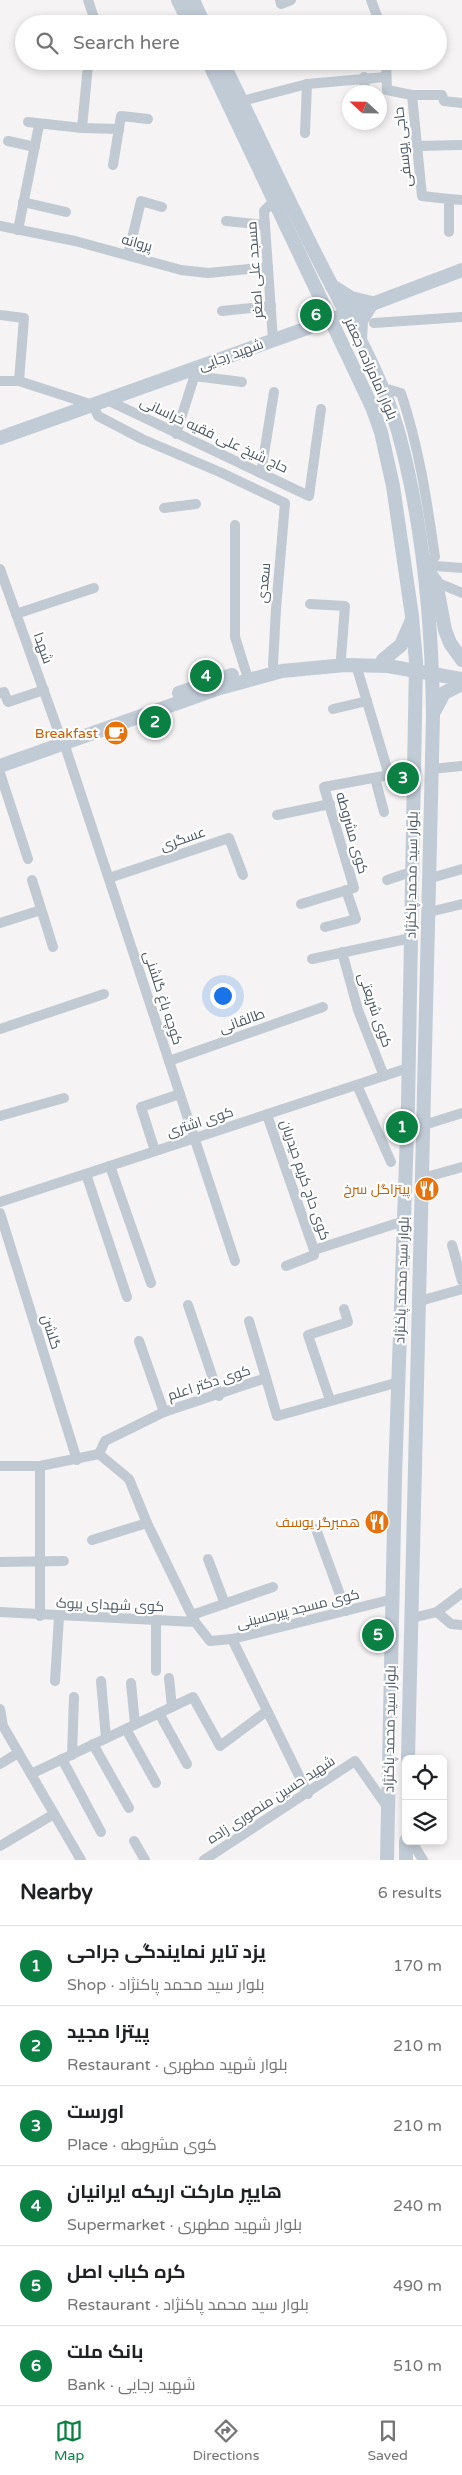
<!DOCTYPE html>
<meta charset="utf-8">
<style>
:root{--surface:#fff;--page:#f6f6f6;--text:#202124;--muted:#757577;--line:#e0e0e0;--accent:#0b8043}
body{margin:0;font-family:"Varela Round",Cairo,sans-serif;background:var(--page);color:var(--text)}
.controls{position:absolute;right:15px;bottom:15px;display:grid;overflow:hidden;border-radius:8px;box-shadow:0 2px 8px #0003}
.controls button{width:45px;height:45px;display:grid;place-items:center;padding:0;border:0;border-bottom:1px solid var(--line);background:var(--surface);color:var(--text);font:25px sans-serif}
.compass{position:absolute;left:342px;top:85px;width:45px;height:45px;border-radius:50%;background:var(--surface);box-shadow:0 2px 8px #0003;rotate:292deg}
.you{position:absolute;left:222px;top:995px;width:18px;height:18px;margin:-12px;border:4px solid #fff;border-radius:50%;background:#1a73e8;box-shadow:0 0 0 8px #1a73e833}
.badge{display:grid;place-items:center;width:32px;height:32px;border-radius:50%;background:var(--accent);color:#fff;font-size:16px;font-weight:700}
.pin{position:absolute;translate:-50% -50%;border:2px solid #fff;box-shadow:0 1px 5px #0006}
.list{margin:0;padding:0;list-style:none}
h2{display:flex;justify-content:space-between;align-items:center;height:65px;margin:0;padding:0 20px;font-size:21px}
h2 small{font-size:16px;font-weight:400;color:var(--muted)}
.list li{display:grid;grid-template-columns:32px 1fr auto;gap:15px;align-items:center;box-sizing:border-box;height:80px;padding:0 20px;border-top:1px solid var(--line)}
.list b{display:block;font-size:19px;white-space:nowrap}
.list p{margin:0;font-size:16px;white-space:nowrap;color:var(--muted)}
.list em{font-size:16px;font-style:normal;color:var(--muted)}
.icon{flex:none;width:28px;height:28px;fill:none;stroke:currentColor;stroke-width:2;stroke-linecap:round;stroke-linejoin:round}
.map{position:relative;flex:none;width:462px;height:1860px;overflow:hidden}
.search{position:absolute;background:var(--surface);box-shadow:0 2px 8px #0003;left:15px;right:15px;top:15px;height:55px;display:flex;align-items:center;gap:12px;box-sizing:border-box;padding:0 18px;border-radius:28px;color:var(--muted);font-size:19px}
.sheet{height:545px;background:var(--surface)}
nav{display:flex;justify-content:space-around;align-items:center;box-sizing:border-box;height:70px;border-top:1px solid var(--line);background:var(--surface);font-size:14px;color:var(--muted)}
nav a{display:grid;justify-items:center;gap:2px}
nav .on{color:var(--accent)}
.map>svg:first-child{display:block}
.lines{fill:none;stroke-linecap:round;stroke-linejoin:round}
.minor{stroke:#c1cad2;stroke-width:10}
.secondary{stroke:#c1cbd6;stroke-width:14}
.labels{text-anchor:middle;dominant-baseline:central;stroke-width:4.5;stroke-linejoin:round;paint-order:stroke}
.street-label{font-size:14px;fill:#4a5661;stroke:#fff}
.food-label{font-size:14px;fill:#c56008;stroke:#fff;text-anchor:end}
</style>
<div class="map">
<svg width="462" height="1860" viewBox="0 0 462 1860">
<rect width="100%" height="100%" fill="#f5f3f3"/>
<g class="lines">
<g class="minor">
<path d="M88,0L96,24"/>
<path d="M280,0L281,4L291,0"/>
<path d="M371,0L380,24"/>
<path d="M166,24L186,17"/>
<path d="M431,24H432"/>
<path d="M386,61L387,90L412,95L422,196L449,199V232"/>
<path d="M364,77L365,92"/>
<path d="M412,95H442L444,101L462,103"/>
<path d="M242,101L307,84L386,77"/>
<path d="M28,122L82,128L119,129"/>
<path d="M82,128L88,65L97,61"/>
<path d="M305,133L307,84"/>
<path d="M8,141L35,147"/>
<path d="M417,146L462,145"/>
<path d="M113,165L121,116L148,119"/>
<path d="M449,199L462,200"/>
<path d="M23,202L66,212"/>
<path d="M226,221L265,225"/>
<path d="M0,226L75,241L181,270L208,273L268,267"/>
<path d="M18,230L39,125"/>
<path d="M128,255L141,201L162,207"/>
<path d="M222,311L271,306"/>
<path d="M0,315L24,318L19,381"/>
<path d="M374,323L462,317"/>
<path d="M273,340L264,211L274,201"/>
<path d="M194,376L242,382"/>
<path d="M0,381H19L93,405L98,416L142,439L222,473L285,503L276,609L273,665"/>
<path d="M380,387L401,393C419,447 427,501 435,557L423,565"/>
<path d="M107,400L309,496L321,409"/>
<path d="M176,434L197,368"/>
<path d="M261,473L274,392"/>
<path d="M164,508L196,504"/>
<path d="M235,525V637L246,672"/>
<path d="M423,565L462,568"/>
<path d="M0,569L60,736"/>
<path d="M436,582L462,593"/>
<path d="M310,604L345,606L341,658"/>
<path d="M16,614L94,588"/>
<path d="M356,665L389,775"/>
<path d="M0,693L4,692L8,702L44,690"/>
<path d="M333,709L367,701"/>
<path d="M64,743L235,1261"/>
<path d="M431,769L462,766"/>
<path d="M0,773L28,859"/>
<path d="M375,778L384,812"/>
<path d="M277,815L330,804"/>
<path d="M109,878L229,838L243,875"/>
<path d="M431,878L462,869"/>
<path d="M32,880L53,947"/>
<path d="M387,880L411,872"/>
<path d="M301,904L354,888L324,787L389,775L415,773"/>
<path d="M429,912L462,904"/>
<path d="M0,923L41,910"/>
<path d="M325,927L356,919L346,890"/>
<path d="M342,952L358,1010L384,1076"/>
<path d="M312,959L411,938"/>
<path d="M0,1029L104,994"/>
<path d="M169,1061L323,1007"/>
<path d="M357,1085L391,1162"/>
<path d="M267,1115L314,1250L404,1221"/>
<path d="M0,1116L64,1098"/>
<path d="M424,1125L462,1113"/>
<path d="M155,1151L141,1107L180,1094"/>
<path d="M110,1166L151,1283"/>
<path d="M86,1174L127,1297"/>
<path d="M423,1178L462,1167"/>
<path d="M0,1202L408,1068"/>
<path d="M0,1213L77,1460"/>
<path d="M452,1245L462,1281"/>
<path d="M286,1266L314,1255V1250"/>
<path d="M420,1301L462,1289"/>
<path d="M188,1305L219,1396"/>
<path d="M249,1321L266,1378"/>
<path d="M139,1341L164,1412"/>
<path d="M330,1400L308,1335L348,1322L344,1309"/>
<path d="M99,1454L105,1441L164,1412L266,1378L277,1416L399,1382"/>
<path d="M99,1454L129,1479L147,1523L195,1622"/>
<path d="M0,1466H40L99,1454"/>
<path d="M40,1466V1616"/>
<path d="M316,1529L346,1611"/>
<path d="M92,1540L147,1523"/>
<path d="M208,1559L225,1604"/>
<path d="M0,1562L64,1561"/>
<path d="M0,1612L195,1622L210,1641L232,1639L393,1599"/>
<path d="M437,1612L451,1624L462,1625"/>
<path d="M192,1615L273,1587"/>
<path d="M412,1618L437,1612L462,1593"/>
<path d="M156,1621V1671"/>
<path d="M232,1639L308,1794"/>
<path d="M169,1678L172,1707"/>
<path d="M55,1681L59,1617"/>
<path d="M101,1681L106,1738"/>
<path d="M131,1683L135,1724"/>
<path d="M0,1709L3,1726L81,1860"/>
<path d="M159,1713L187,1764"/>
<path d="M126,1729L156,1783"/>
<path d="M93,1744L129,1808"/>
<path d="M72,1755L74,1697"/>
<path d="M62,1759L101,1832"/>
<path d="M0,1764L18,1753"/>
<path d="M31,1774L193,1697L220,1746L267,1711"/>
<path d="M134,1841L145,1860"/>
<path d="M411,1841L423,1860"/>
<path d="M0,1846L54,1814"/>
<path d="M204,1860L355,1761L388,1808"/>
</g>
<g class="secondary">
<path d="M178,0L190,24"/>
<path d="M193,0L204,24"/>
<path d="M208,61L372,407L381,432L393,486L412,616L416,662L408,1104L395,1477L387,1860"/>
<path d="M222,61C259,136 293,212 332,286C355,330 384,383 398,431C423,522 432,621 433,716L408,1759"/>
<path d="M332,286L351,298L372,303L361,321L360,340"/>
<path d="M0,438L330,320L462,270"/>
<path d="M424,566L436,582L445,630L450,643L462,660"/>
<path d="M383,660L401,645L411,622"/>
<path d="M179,693L232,675"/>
<path d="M435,710L444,693L462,684"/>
<path d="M0,766L220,688L282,671L345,665L388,666L462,679"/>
<path d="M406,1860V1841"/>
</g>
</g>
<defs>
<symbol id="cafe-disc" viewBox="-11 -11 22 22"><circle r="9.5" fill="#e8710a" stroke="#fff"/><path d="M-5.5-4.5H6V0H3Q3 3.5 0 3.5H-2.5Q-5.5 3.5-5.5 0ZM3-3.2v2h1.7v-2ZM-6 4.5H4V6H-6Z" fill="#fff"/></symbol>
<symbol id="restaurant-disc" viewBox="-11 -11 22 22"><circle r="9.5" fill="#e8710a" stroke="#fff"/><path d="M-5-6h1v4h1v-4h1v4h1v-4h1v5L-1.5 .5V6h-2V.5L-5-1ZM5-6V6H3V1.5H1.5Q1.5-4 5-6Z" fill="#fff"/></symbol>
</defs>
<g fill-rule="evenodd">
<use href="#cafe-disc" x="102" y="719" width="28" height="28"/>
<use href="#restaurant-disc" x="413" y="1175" width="28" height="28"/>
<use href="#restaurant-disc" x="363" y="1508" width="28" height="28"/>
</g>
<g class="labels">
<g class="street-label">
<text transform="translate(403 147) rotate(-96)">حاجی یوسفی</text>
<text transform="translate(137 243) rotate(15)">پروانه</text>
<text transform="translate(255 270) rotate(-94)">مسجد علی اصغر</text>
<text transform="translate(231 355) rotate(-20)">شهید رجایی</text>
<text transform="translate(371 369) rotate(66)">بلوار امامزاده جعفر</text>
<text transform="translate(214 435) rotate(25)">حاج شیخ علی فقیه خراسانی</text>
<text transform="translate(264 583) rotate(-85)">سعدی</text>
<text transform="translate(43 648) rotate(70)">شهدا</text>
<text transform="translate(352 833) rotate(74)">کوی مشروطه</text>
<text transform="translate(183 839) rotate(-19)">عسگری</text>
<text transform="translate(412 875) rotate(-89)">بلوار سید محمد پاکنژاد</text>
<text transform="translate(163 998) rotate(72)">کوچه باغ گلشنی</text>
<text transform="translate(375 1010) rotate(71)">کوی شریعتی</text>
<text transform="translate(242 1021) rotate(-20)">طالقانی</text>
<text transform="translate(200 1122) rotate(-18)">کوی اشتری</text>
<text transform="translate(305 1180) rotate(71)">کوی حاج کریم حیدریان</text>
<text transform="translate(402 1280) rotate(-88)">بلوار سید محمد پاکنژاد</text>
<text transform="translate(51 1332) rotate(72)">گلشن</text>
<text transform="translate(209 1383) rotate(-18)">کوی دکتر اعلم</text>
<text transform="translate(110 1605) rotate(2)">کوی شهدای بیوک</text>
<text transform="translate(298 1609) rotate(-14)">کوی مسجد پیرحسینی</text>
<text transform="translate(390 1729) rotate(-89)">بلوار سید محمد پاکنژاد</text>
<text transform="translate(271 1800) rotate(-33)">شهید حسین منصوری زاده</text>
</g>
<g class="food-label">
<text x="98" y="733">Breakfast</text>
<text x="410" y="1189">پیتزاگل سرخ</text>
<text x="360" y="1522">همبرگر یوسف</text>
</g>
</g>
</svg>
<div class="controls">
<button><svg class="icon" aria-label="locate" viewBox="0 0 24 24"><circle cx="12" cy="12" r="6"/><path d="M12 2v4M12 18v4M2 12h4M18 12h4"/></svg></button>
<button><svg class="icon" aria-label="layers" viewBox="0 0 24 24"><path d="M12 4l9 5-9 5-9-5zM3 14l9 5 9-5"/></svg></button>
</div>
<svg class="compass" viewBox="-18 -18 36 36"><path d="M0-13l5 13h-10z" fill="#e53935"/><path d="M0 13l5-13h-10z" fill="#757577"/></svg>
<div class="you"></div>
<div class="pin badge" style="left:402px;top:1127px">1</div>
<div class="pin badge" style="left:155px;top:722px">2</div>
<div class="pin badge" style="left:403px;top:778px">3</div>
<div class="pin badge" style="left:206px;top:676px">4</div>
<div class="pin badge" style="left:378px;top:1635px">5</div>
<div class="pin badge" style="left:316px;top:315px">6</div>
<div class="search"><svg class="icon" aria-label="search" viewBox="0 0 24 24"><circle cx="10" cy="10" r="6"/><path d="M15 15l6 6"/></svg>Search here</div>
</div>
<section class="sheet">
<h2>Nearby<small>6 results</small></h2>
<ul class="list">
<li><span class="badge">1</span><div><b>یزد تایر نمایندگی جراحی</b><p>Shop · بلوار سید محمد پاکنژاد</p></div><em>170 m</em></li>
<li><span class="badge">2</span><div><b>پیتزا مجید</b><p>Restaurant · بلوار شهید مطهری</p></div><em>210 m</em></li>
<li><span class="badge">3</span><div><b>اورست</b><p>Place · کوی مشروطه</p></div><em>210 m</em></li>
<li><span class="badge">4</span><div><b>هایپر مارکت اریکه ایرانیان</b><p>Supermarket · بلوار شهید مطهری</p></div><em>240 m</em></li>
<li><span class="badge">5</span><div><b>کره کباب اصل</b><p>Restaurant · بلوار سید محمد پاکنژاد</p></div><em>490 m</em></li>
<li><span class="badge">6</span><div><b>بانک ملت</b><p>Bank · شهید رجایی</p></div><em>510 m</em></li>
</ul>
</section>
<nav>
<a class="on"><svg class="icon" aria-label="map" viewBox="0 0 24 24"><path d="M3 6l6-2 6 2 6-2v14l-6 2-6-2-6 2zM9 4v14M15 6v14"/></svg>Map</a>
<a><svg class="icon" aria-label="directions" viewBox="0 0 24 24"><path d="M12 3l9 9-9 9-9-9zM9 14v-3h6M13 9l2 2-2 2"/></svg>Directions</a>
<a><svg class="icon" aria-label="saved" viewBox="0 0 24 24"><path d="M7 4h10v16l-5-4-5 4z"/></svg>Saved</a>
</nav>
